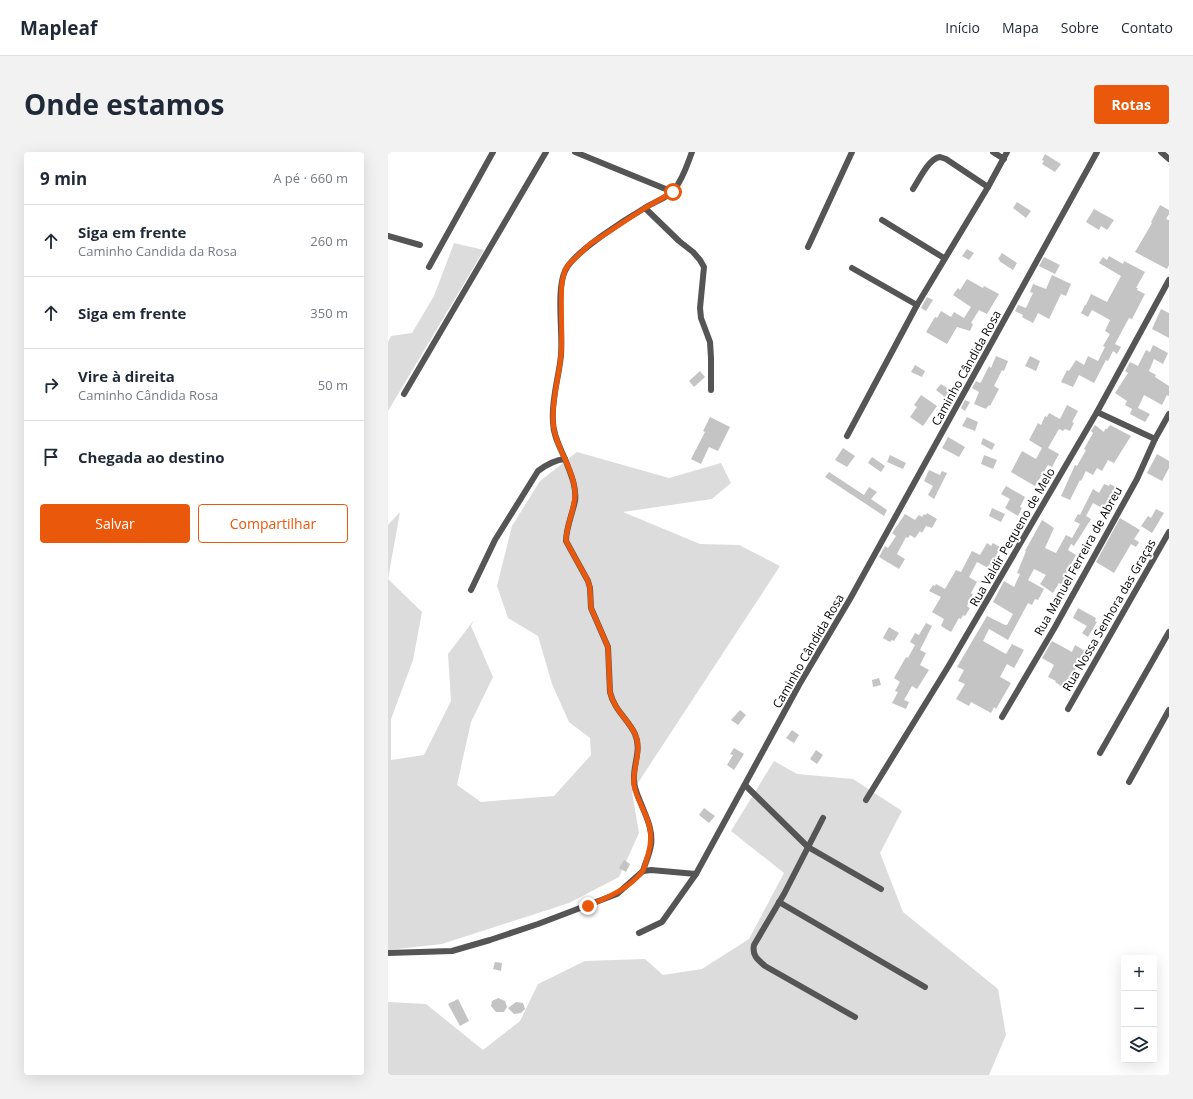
<!DOCTYPE html>
<html lang="pt">
<meta charset="utf-8">
<style>
:root{--surface:#fff;--page:#f2f2f3;--text:#1f2937;--muted:#747a83;--line:#e0e1e3;--accent:#ea580c}
body{margin:0;font-family:"Open Sans",sans-serif;background:var(--page);color:var(--text)}
.controls{position:absolute;right:12px;bottom:12px;display:grid;overflow:hidden;border-radius:4px;box-shadow:0 4px 16px #0002}
.controls button{width:36px;height:36px;display:grid;place-items:center;padding:0;border:0;border-bottom:1px solid var(--line);background:var(--surface);color:var(--text);font:20px sans-serif}
.stop{position:absolute;width:12px;height:12px;margin:-9px;border:3px solid #ea580c;border-radius:50%;background:#fff}
.stop.end{background:#ea580c;border-color:#fff;box-shadow:0 1px 4px #0008}
.list{margin:0;padding:0;list-style:none}
h2{display:flex;justify-content:space-between;align-items:center;height:52px;margin:0;padding:0 16px;font-size:17px}
h2 small{font-size:13px;font-weight:400;color:var(--muted)}
.list li{display:grid;grid-template-columns:26px 1fr auto;gap:12px;align-items:center;box-sizing:border-box;height:72px;padding:0 16px;border-top:1px solid var(--line)}
.list b{display:block;font-size:15px;white-space:nowrap}
.list p{margin:0;font-size:13px;white-space:nowrap;color:var(--muted)}
.list em{font-size:13px;font-style:normal;color:var(--muted)}
.actions{display:flex;gap:8px;padding:12px 16px}
.actions a{flex:1;padding:9px 0;border:1px solid var(--accent);border-radius:4px;text-align:center;font-size:14px;color:var(--accent)}
.actions .main{background:var(--accent);color:#fff}
.icon{flex:none;width:22px;height:22px;fill:none;stroke:currentColor;stroke-width:2;stroke-linecap:round;stroke-linejoin:round}
.map{position:relative;flex:none;width:781px;height:923px;overflow:hidden;border-radius:4px}
header{display:flex;align-items:center;gap:24px;box-sizing:border-box;height:56px;padding:0 20px;background:var(--surface);border-bottom:1px solid var(--line)}
header strong{font-size:19px}
nav{display:flex;gap:22px;margin-inline-start:auto;font-size:14px}
.intro{display:flex;align-items:center;justify-content:space-between;box-sizing:border-box;height:96px;padding:0 24px}
h1{margin:0;font-size:28px}
.button{padding:10px 18px;border-radius:4px;background:var(--accent);color:#fff;font-size:14px;font-weight:700}
main{display:flex;gap:24px;padding:0 24px}
aside{flex:1;background:var(--surface);border-radius:4px;box-shadow:0 4px 16px #0002}
.map>svg:first-child{display:block}
.green{fill:#dcdcdc}
.building{fill:#c4c4c4}
.lines{fill:none;stroke-linecap:round;stroke-linejoin:round}
.minor{stroke:#555;stroke-width:6}
.route{stroke:#ea580c;stroke-width:5}
.labels{text-anchor:middle;dominant-baseline:central;stroke-width:4;stroke-linejoin:round;paint-order:stroke}
.street-label{font-size:12px;fill:#000;stroke:#fff}
</style>
<header>
<strong>Mapleaf</strong>
<nav><a>Início</a><a>Mapa</a><a>Sobre</a><a>Contato</a></nav>
</header>
<div class="intro"><h1>Onde estamos</h1><a class="button">Rotas</a></div>
<main>
<aside>
<h2>9 min<small>A pé · 660 m</small></h2>
<ul class="list">
<li><svg class="icon" aria-label="ahead" viewBox="0 0 24 24"><path d="M12 20V5M6 11l6-6 6 6"/></svg><div><b>Siga em frente</b><p>Caminho Candida da Rosa</p></div><em>260 m</em></li>
<li><svg class="icon" aria-label="ahead" viewBox="0 0 24 24"><path d="M12 20V5M6 11l6-6 6 6"/></svg><div><b>Siga em frente</b></div><em>350 m</em></li>
<li><svg class="icon" aria-label="right" viewBox="0 0 24 24"><path d="M7 20v-9h11M14 6l5 5-5 5"/></svg><div><b>Vire à direita</b><p>Caminho Cândida Rosa</p></div><em>50 m</em></li>
<li><svg class="icon" aria-label="arrive" viewBox="0 0 24 24"><path d="M6 21V4h12l-3 4 3 4H6"/></svg><div><b>Chegada ao destino</b></div></li>
</ul>
<div class="actions"><a class="main">Salvar</a><a>Compartilhar</a></div>
</aside>
<div class="map">
<svg width="781" height="923" viewBox="0 0 781 923">
<rect width="100%" height="100%" fill="#fff"/>
<g class="green">
<path d="M66,91L96,98L0,259V190L3,184L24,181L46,144Z"/>
<path d="M189,300L281,326L333,311L343,331L324,347L235,360L312,392L351,393L392,414L244,640L251,681L231,725L181,751L54,792L0,798V373L12,360L0,427L34,460L25,508L3,567V608L36,603L63,549L60,502L86,468L83,474L105,525L83,570L69,633L93,650L166,644L203,603L202,586L181,570L164,532L150,484L120,466L109,434L124,374L152,329Z"/>
<path d="M386,609L409,622L465,627L514,659L492,701L515,760L610,837L618,883L601,923H0V850L38,852L95,898L132,869L150,832L197,809L257,807L275,823L314,817L361,787L396,721L343,679Z"/>
</g>
<g class="building">
<path d="M657,2L673,12L667,20L654,12L656,9L654,8Z"/>
<path d="M629,50L643,59L638,66L625,56Z"/>
<path d="M772,53L781,58V62L778,67L781,68V113L779,117L747,100L764,71L763,70Z"/>
<path d="M706,57L726,68L719,78L713,74L711,78L698,70Z"/>
<path d="M579,97L586,101L581,108L574,104Z"/>
<path d="M614,101L629,111L625,118L611,109L612,108L610,107Z"/>
<path d="M721,104L735,112L736,109L757,120L748,136H750L749,138L757,142L744,167L741,166L727,192L733,195L729,202L725,199L720,209L718,208L706,231L691,223L685,235L673,230L679,218L681,219L688,208L696,213L700,204L710,209L717,195L715,194L722,182L717,179L722,168L704,158L700,165L693,161L697,153H698L703,142L719,150L733,124L711,111L715,105L719,108Z"/>
<path d="M656,105L672,113L667,122L651,114Z"/>
<path d="M664,123L683,132L678,144L673,142L661,167L650,161L645,171L634,165L635,163L627,159L630,153L638,156L645,141L642,140L645,132L658,137Z"/>
<path d="M579,127L595,136L596,134L611,142L599,162L591,158L583,171L585,172L582,179L569,175L559,192L538,180L547,165L549,166L553,159L563,165L566,160L576,166L583,155L565,143L570,136L572,138Z"/>
<path d="M539,145L545,148L538,159L533,156Z"/>
<path d="M773,157L781,161V186L764,177Z"/>
<path d="M765,193L780,201L775,212L766,207L761,219L768,223L767,225L781,234V244L779,243L774,253L756,243L750,256L762,262L757,270L742,262L744,257L737,253L739,249L727,241L740,221L737,219L742,210L750,214L758,198L762,200Z"/>
<path d="M608,204L620,209L616,219L614,218L606,234L611,237L602,254L601,253L598,257L586,252L591,240L584,236L588,229L592,231L593,230L601,214L603,216Z"/>
<path d="M642,204L652,209L648,219L637,214Z"/>
<path d="M527,213L537,219L534,225L523,220Z"/>
<path d="M312,219L317,225L306,235L301,229Z"/>
<path d="M553,232L562,238L557,245L548,238Z"/>
<path d="M533,243L549,254L535,274L522,265L529,255L526,253Z"/>
<path d="M577,248L582,250L577,259L573,256Z"/>
<path d="M679,253L690,259L684,270L686,271L682,279L677,277L675,279L671,277L660,296L671,302L664,315L660,313L647,334L623,320L634,299L648,307L654,296L641,288L650,271L653,273L657,264L659,265L661,261L672,267Z"/>
<path d="M322,265L342,275L330,299L321,295L313,312L303,307L317,280L315,279Z"/>
<path d="M579,265L590,270L587,279L574,274Z"/>
<path d="M707,273L716,280L717,277H719L722,273L743,284L726,311L720,308L714,319L709,316L705,323L698,319L693,329L692,328L682,348L673,344L687,313L689,314L698,298L696,297L705,281L703,279Z"/>
<path d="M560,285L577,295L571,305L554,296Z"/>
<path d="M595,286L607,292L604,298L593,292Z"/>
<path d="M455,296L467,304L459,315L447,308Z"/>
<path d="M769,302L781,309V316L774,329L759,321Z"/>
<path d="M502,303L518,311L515,317L499,310Z"/>
<path d="M596,303L609,308L605,317L593,312Z"/>
<path d="M484,305L497,314L493,320L480,311Z"/>
<path d="M541,318L552,323L554,319L559,321L546,347L540,343L545,334L536,329Z"/>
<path d="M441,320L476,343L481,335L489,340L483,347L499,358L496,364L437,325Z"/>
<path d="M716,332L721,334L722,332L733,338L730,342L732,343L720,359L705,351L698,364L703,367L686,394L683,392L680,398L688,403L677,424L680,428L676,434L671,431L665,441L652,432L658,423L646,417L640,428L656,437L650,448L647,447L644,453L640,451L620,488L601,477L595,489L618,502L624,492L636,498L626,516L619,512L612,525L623,531L608,557L606,555L603,561L583,550L581,554L568,547L577,532L570,529L576,518L569,515L599,464L617,473H619L625,462L605,450L616,429L626,435L632,422L629,421L634,409L638,399H637L654,368L666,376L657,396L668,401L678,383L684,386L692,372L686,369L690,362L692,363L705,337L711,341Z"/>
<path d="M618,334L637,345L632,355L634,356L630,364L617,356L622,347L613,342Z"/>
<path d="M604,356L617,362L613,370L601,364Z"/>
<path d="M768,357L776,361L764,381L753,374L760,364L763,366Z"/>
<path d="M539,361L549,367L544,376L538,374L534,381L532,379L527,386L522,383L520,386L518,385L509,402L517,407L511,417L491,405L497,394L500,396L508,384L504,381L517,362L527,368L531,363L534,365L536,362L538,363Z"/>
<path d="M732,366L752,378L746,387L751,390L748,395L743,392L726,421L708,410Z"/>
<path d="M599,391L603,394L605,391L612,395L606,408L610,409L606,415L601,412L600,416L589,410L581,425L589,430L583,441L585,442L579,454L582,456L577,464L575,463L573,467L571,466L563,480L553,474L556,467L544,460L553,445L541,439L545,433L547,434L548,432L557,437L568,418L573,420L584,399L592,403Z"/>
<path d="M690,456L708,466L707,469L709,470L700,485L694,481L699,474L685,466Z"/>
<path d="M538,471L544,474L532,498L538,501L532,513L541,518L529,537L524,534L516,548L521,550L518,557L504,551L510,540L507,539L512,530L506,526L518,505L520,506L527,493L522,490L527,481L531,483Z"/>
<path d="M501,475L511,481L506,489L504,488L502,490L495,486Z"/>
<path d="M664,489L684,500L687,493L697,499L692,507L694,509L691,515L689,514L684,524L683,523L680,528H679L675,535L667,530L668,529L660,525L666,513L654,506Z"/>
<path d="M491,526L493,533L485,535L484,528Z"/>
<path d="M352,558L358,563L350,573L343,568Z"/>
<path d="M404,578L411,583L406,591L398,586Z"/>
<path d="M346,596L356,602L346,618L339,613L345,603L342,602Z"/>
<path d="M428,598L435,603L429,612L422,607Z"/>
<path d="M316,656L327,664L321,671L311,663Z"/>
<path d="M236,708L242,712L238,720L231,716Z"/>
<path d="M107,810L114,811L113,819L105,817Z"/>
<path d="M110,846L117,849L119,855L116,860H108L103,854L104,849Z"/>
<path d="M70,847L81,869L72,874L60,852Z"/>
<path d="M128,850L135,851L137,857L133,861L126,862L120,856Z"/>
</g>
<g class="lines">
<g class="minor">
<path d="M187,0L285,40"/>
<path d="M605,0L616,7"/>
<path d="M773,0L781,7"/>
<path d="M525,37C531,28 541,6 552,5L558,7L600,35"/>
<path d="M257,56L291,89L305,100L312,108L316,115L312,156L313,166L322,190L323,206V238"/>
<path d="M494,68L556,106"/>
<path d="M0,84L32,93"/>
<path d="M420,95L464,0"/>
<path d="M41,115L105,0"/>
<path d="M464,116L529,153"/>
<path d="M16,242L158,0"/>
<path d="M709,260L767,287"/>
<path d="M459,284L529,153L600,35L619,0"/>
<path d="M177,307C182,320 189,335 187,349C184,363 178,376 178,389L200,429L202,436L203,456L220,495L222,540C226,558 240,567 247,582C254,598 245,612 246,628C246,637 251,646 254,654C259,666 265,679 263,693C262,702 257,711 255,719"/>
<path d="M83,438L107,388L150,319C158,313 166,308 177,307C172,295 165,283 165,270C163,248 171,225 173,203C175,179 168,139 177,119C185,100 241,65 260,54C267,50 282,44 286,38C295,27 299,13 304,0"/>
<path d="M680,557L781,380"/>
<path d="M614,565L667,475L749,327L767,287L781,262"/>
<path d="M712,601L781,480"/>
<path d="M741,630L781,558"/>
<path d="M357,633L420,695L493,737"/>
<path d="M478,648L560,515L709,260L781,128"/>
<path d="M435,666L396,742L366,793C364,803 369,807 377,814L467,865"/>
<path d="M391,750L537,835"/>
<path d="M251,781L274,770L308,722"/>
<path d="M0,801L64,799L102,788L150,772L229,742L255,719L263,718L308,722L411,533L462,447L709,0"/>
</g>
</g>
<g class="lines">
<path class="route" d="M200,754C220,745 239,738 254,720C257,716 258,708 260,703C263,693 264,684 261,673C258,660 248,647 246,633C244,616 255,598 247,582C240,567 226,558 222,540L220,495L203,456L202,436L200,429L178,389C178,372 188,356 187,339C185,314 166,294 165,269C164,247 171,225 173,203C175,179 172,154 174,130L177,118L181,112L202,92L257,56L285,40"/>
</g>
<g class="labels">
<g class="street-label">
<text transform="translate(578 216) rotate(-61)">Caminho Cândida Rosa</text>
<text transform="translate(624 385) rotate(-60)">Rua Valdir Pequeno de Melo</text>
<text transform="translate(690 409) rotate(-61)">Rua Manuel Ferreira de Abreu</text>
<text transform="translate(721 463) rotate(-60)">Rua Nossa Senhora das Graças</text>
<text transform="translate(420 499) rotate(-60)">Caminho Cândida Rosa</text>
</g>
</g>
</svg>
<div class="controls">
<button>+</button>
<button>−</button>
<button><svg class="icon" aria-label="layers" viewBox="0 0 24 24"><path d="M12 4l9 5-9 5-9-5zM3 14l9 5 9-5"/></svg></button>
</div>
<div class="stop" style="left:285px;top:40px"></div>
<div class="stop end" style="left:200px;top:754px"></div>
</div>
</main>
